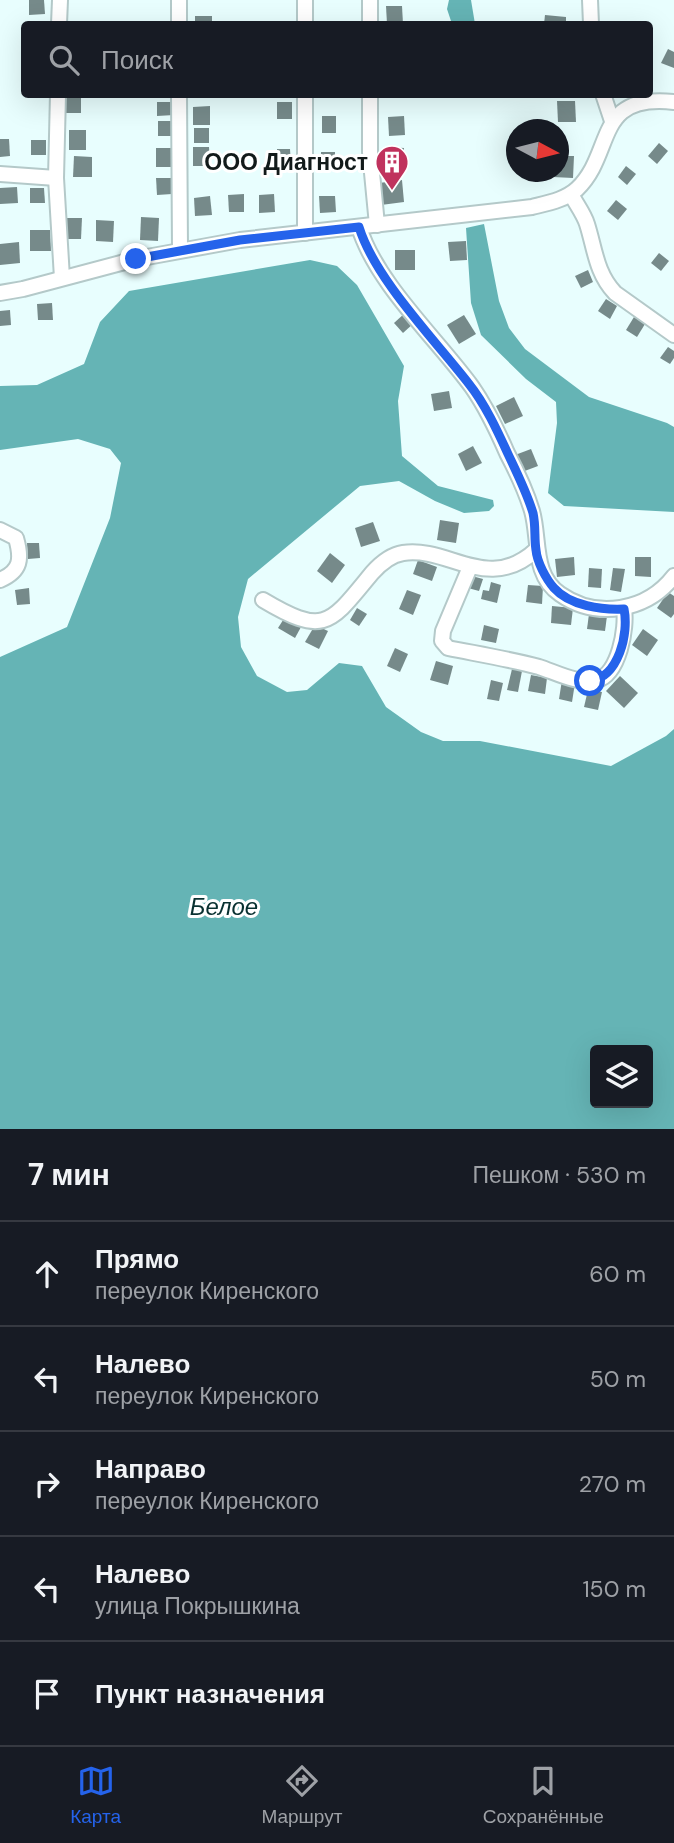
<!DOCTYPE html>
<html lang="ru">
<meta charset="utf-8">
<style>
:root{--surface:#171b24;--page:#20242c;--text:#f1f3f6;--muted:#9ea1a6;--line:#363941;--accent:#2563eb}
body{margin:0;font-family:"DM Sans",sans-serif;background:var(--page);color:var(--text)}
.controls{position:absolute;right:21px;bottom:21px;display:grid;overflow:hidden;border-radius:7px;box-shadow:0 7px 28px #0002}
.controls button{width:63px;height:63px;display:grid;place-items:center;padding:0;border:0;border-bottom:2px solid var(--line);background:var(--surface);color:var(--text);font:35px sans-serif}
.compass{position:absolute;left:506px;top:119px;width:63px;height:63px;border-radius:50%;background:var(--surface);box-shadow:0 7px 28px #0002;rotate:97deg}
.stop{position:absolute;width:21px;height:21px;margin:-16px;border:5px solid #2563eb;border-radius:50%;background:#fff}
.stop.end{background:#2563eb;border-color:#fff;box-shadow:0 2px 7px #0008}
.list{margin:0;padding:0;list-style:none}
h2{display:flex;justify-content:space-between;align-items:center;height:91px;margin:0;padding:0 28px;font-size:30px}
h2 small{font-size:23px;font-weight:400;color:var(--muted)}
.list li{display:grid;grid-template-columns:46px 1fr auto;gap:21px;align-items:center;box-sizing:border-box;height:105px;padding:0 28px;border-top:2px solid var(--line)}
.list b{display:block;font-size:26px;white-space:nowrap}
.list p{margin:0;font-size:23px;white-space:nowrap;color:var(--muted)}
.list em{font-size:23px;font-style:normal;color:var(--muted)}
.icon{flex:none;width:38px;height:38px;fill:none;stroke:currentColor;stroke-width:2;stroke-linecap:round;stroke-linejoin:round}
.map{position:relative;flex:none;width:674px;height:1129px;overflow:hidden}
.search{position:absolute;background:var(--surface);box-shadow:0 7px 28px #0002;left:21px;right:21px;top:21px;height:77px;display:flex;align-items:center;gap:18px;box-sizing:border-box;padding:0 24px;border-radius:7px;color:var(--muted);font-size:26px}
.sheet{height:616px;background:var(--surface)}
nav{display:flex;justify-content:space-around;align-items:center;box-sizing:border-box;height:98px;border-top:2px solid var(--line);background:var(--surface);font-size:19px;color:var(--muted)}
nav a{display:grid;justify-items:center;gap:4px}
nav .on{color:var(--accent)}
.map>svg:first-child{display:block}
.water{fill:#65b4b5;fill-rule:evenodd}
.building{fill:#768a8a}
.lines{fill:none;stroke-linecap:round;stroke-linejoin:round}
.minor-casing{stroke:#b4c9c9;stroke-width:18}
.minor{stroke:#fff;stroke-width:14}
.route{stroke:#2563eb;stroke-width:9}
.labels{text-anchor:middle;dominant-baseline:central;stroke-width:6;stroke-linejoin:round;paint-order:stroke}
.poi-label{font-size:23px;font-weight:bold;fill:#121a1a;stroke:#fff;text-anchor:end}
.water-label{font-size:24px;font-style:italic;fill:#093131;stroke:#fff}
</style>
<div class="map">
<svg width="674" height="1129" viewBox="0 0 674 1129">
<rect width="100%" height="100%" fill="#e8fefe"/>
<g class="water">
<path d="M449,0H471L475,24H452L447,9Z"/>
<path d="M484,224L499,301L509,328L525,349L589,397L667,423L674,427V512L564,506L548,493L557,423L556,402L526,379L481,335L471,303L466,228Z"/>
<path d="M310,260L337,266L357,285L404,366L398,401L402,456L438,486L493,500L494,506L489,511L464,513L435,501L399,481L360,486L248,579L238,617L241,647L257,676L287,692L307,690L339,663L362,666L386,707L421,732L443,741H480L611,766L666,736L674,729V1129H0V657L67,627L110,518L121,463L110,449L78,439L0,450V386L37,385L84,364L100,322L129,291ZM648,1050V1103H595V1050Z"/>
</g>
<g class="building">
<path d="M29,0H44L45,14L29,15Z"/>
<path d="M386,6H402L403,24H387Z"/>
<path d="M545,15L566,17V24H544Z"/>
<rect x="195" y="16" width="17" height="8"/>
<path d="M668,49L674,52V68L661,63Z"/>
<rect x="66" y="95" width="15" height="18"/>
<path d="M557,101H575L576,122H558Z"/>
<path d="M157,102H174V115L157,116Z"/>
<rect x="277" y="102" width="15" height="17"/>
<path d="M210,106V125H193V107Z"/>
<rect x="322" y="116" width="14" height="17"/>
<path d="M404,116L405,135L389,136L388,117Z"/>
<rect x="158" y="121" width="15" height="15"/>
<rect x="194" y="128" width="15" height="15"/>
<rect x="69" y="130" width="17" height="20"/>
<path d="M0,139H9L10,156L0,157Z"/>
<rect x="31" y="140" width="15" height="15"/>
<path d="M659,143L668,151L657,164L648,156Z"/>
<path d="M193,147H209L210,166H193Z"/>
<path d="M388,147L404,148L403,166L387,165Z"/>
<rect x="156" y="148" width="16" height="19"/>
<path d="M277,149H290L291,164H277Z"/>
<rect x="321" y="152" width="14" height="17"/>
<path d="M74,156L92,157V177H73Z"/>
<path d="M558,156H574L573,178L553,177V172H558Z"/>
<path d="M626,166L636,174L627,185L618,177Z"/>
<path d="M156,178H172V194L157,195Z"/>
<path d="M402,180L404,202L381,205L379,183Z"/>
<path d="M17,187L18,203L0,204V188Z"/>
<path d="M30,188H44L45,203H30Z"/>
<path d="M244,194V212H229L228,195Z"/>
<path d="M274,194L275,212L259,213V195Z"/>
<path d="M210,196L212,215L195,216L194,198Z"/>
<path d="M319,196H335L336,212L320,213Z"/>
<path d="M616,200L627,209L618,220L607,211Z"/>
<path d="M141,217L159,218L158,241L140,240Z"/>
<path d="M66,218H82L81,239H65Z"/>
<path d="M96,220L114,221L113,242L96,241Z"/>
<path d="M30,230H50L51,251H30Z"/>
<path d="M466,241L467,260L450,261L448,242Z"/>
<path d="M19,242L20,263L0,265V244Z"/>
<rect x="395" y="250" width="20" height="20"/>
<path d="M659,253L669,261L661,271L651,263Z"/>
<path d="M588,270L593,282L581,288L575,276Z"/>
<path d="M606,299L617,306L610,319L598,311Z"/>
<path d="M52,303L53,320H38L37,304Z"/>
<path d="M10,310L11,325L0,326V311Z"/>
<path d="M405,313L414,323L403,333L394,323Z"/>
<path d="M464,315L476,334L459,344L447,325Z"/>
<path d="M634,317L645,324L637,337L626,330Z"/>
<path d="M668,347L674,351V358L670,364L660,358Z"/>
<path d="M449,391L452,408L434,411L431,394Z"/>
<path d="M514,397L523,416L505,424L496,406Z"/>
<path d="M473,446L482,463L466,471L458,454Z"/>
<path d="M531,449L538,466L522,472L515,455Z"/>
<path d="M440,520L459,523L456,543L437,540Z"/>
<path d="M373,522L380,541L361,547L355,528Z"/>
<path d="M27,543H39L40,558L28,559Z"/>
<path d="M330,553L345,565L332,583L317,571Z"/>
<path d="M574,557L575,575L557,577L555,559Z"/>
<path d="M635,557H651V577L635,576Z"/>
<path d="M418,560L437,567L432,581L413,574Z"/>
<path d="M589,568L602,569L601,588L588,587Z"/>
<path d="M613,568L625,569L621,592L610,590Z"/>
<path d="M472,576L483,579L479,591L468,588Z"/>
<path d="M491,582L501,585L497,603L481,599L483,590L489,591Z"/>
<path d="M528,585L543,586L542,604L526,602Z"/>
<path d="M29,588L30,604L17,605L15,590Z"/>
<path d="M407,590L421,595L413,615L399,609Z"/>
<path d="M668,592L674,596V614L671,618L657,608Z"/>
<path d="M552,606L573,608L571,625L551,623Z"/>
<path d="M357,608L367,614L359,626L350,620Z"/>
<path d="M589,614L607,616L605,631L587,629Z"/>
<path d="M285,617L301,627L295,638L278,628Z"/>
<path d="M315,625L328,631L319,649L305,642Z"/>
<path d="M484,625L499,629L496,643L481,640Z"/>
<path d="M643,629L658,640L647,656L632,645Z"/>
<path d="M395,648L408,654L400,672L387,666Z"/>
<path d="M436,661L453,666L448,685L430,680Z"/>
<path d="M512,669L522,671L518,692L507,690Z"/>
<path d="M531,675L547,678L545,694L528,691Z"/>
<path d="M620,676L638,693L624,708L606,691Z"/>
<path d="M491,680L503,683L499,701L487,699Z"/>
<path d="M562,680L575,683L572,702L559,699Z"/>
<path d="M588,690L602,692L598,710L584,707Z"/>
</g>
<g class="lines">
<defs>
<g id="minor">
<path d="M179,0V24"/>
<path d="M305,0V24"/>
<path d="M370,0V24"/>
<path d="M590,0L591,24"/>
<path d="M59,24L60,0"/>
<path d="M58,94L56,178L62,278"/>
<path d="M179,94L180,250"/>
<path d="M305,94V233"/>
<path d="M370,94V152L377,225"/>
<path d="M603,94L612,121"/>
<path d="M0,174L56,178"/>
<path d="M571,194C576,204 584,214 587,224C595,249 596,273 615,293L674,335"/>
<path d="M359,227C376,283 438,340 472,387C486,407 497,430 507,453C517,472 526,491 532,511C540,539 532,575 560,594C597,620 647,611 674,576"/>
<path d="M0,293L23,289L136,259L240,240L532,207C548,203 565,200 577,189C615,153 593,93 674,102"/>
<path d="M0,530L16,538C22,559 21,571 0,580"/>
<path d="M470,567L443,631L442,641L448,648C478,654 509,659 539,667C555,672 579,685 597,680C619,674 627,628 624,609"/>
<path d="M263,600C325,637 330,624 372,573C380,564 390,555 403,553C449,546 488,594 536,550"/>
</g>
</defs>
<use href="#minor" class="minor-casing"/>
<use href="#minor" class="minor"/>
</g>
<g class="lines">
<path class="route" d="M136,259L240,240L359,227C375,279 435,340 469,384C485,404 497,430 508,454C517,473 527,493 533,513C536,527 534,537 536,550C537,562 546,579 554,588C570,606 602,610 624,609C629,633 619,677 590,681"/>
</g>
<defs>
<symbol id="building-pin" viewBox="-11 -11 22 30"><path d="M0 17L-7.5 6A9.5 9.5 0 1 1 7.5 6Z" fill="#c0325d" stroke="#fff"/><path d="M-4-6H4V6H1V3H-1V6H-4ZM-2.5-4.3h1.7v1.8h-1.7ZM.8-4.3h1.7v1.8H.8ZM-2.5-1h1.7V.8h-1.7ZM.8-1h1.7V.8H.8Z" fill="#fff"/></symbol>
</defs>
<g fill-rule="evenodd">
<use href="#building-pin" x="373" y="143" width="38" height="52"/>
</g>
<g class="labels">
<g class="poi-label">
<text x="368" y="162">ООО Диагност</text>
</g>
<g class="water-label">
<text x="224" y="906">Белое</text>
</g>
</g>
</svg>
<div class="controls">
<button><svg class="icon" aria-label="layers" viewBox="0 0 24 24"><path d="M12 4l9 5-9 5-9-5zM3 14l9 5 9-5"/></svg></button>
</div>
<svg class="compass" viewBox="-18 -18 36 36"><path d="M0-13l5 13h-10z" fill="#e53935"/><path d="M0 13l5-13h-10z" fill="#9ea1a6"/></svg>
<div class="stop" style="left:590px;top:681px"></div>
<div class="stop end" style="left:136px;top:259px"></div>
<div class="search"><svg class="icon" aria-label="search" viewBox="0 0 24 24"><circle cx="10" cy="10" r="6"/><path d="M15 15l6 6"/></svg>Поиск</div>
</div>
<section class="sheet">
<h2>7 мин<small>Пешком · 530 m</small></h2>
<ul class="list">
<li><svg class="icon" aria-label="ahead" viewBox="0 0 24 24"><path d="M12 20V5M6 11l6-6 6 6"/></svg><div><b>Прямо</b><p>переулок Киренского</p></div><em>60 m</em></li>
<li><svg class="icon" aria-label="left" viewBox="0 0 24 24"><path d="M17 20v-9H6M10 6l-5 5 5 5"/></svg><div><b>Налево</b><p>переулок Киренского</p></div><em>50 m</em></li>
<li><svg class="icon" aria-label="right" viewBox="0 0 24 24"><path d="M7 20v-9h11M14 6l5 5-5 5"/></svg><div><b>Направо</b><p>переулок Киренского</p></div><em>270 m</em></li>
<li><svg class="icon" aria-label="left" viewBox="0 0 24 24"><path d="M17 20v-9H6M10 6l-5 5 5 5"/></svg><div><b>Налево</b><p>улица Покрышкина</p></div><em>150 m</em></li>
<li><svg class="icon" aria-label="arrive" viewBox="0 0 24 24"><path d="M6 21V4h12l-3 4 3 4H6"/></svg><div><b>Пункт назначения</b></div></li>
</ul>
</section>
<nav>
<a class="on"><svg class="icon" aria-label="map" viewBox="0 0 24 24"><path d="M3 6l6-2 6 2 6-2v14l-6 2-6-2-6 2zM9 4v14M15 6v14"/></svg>Карта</a>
<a><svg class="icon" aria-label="directions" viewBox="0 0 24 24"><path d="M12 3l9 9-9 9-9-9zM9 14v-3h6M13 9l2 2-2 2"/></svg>Маршрут</a>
<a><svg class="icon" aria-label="saved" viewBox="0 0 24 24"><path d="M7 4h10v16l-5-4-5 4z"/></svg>Сохранённые</a>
</nav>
